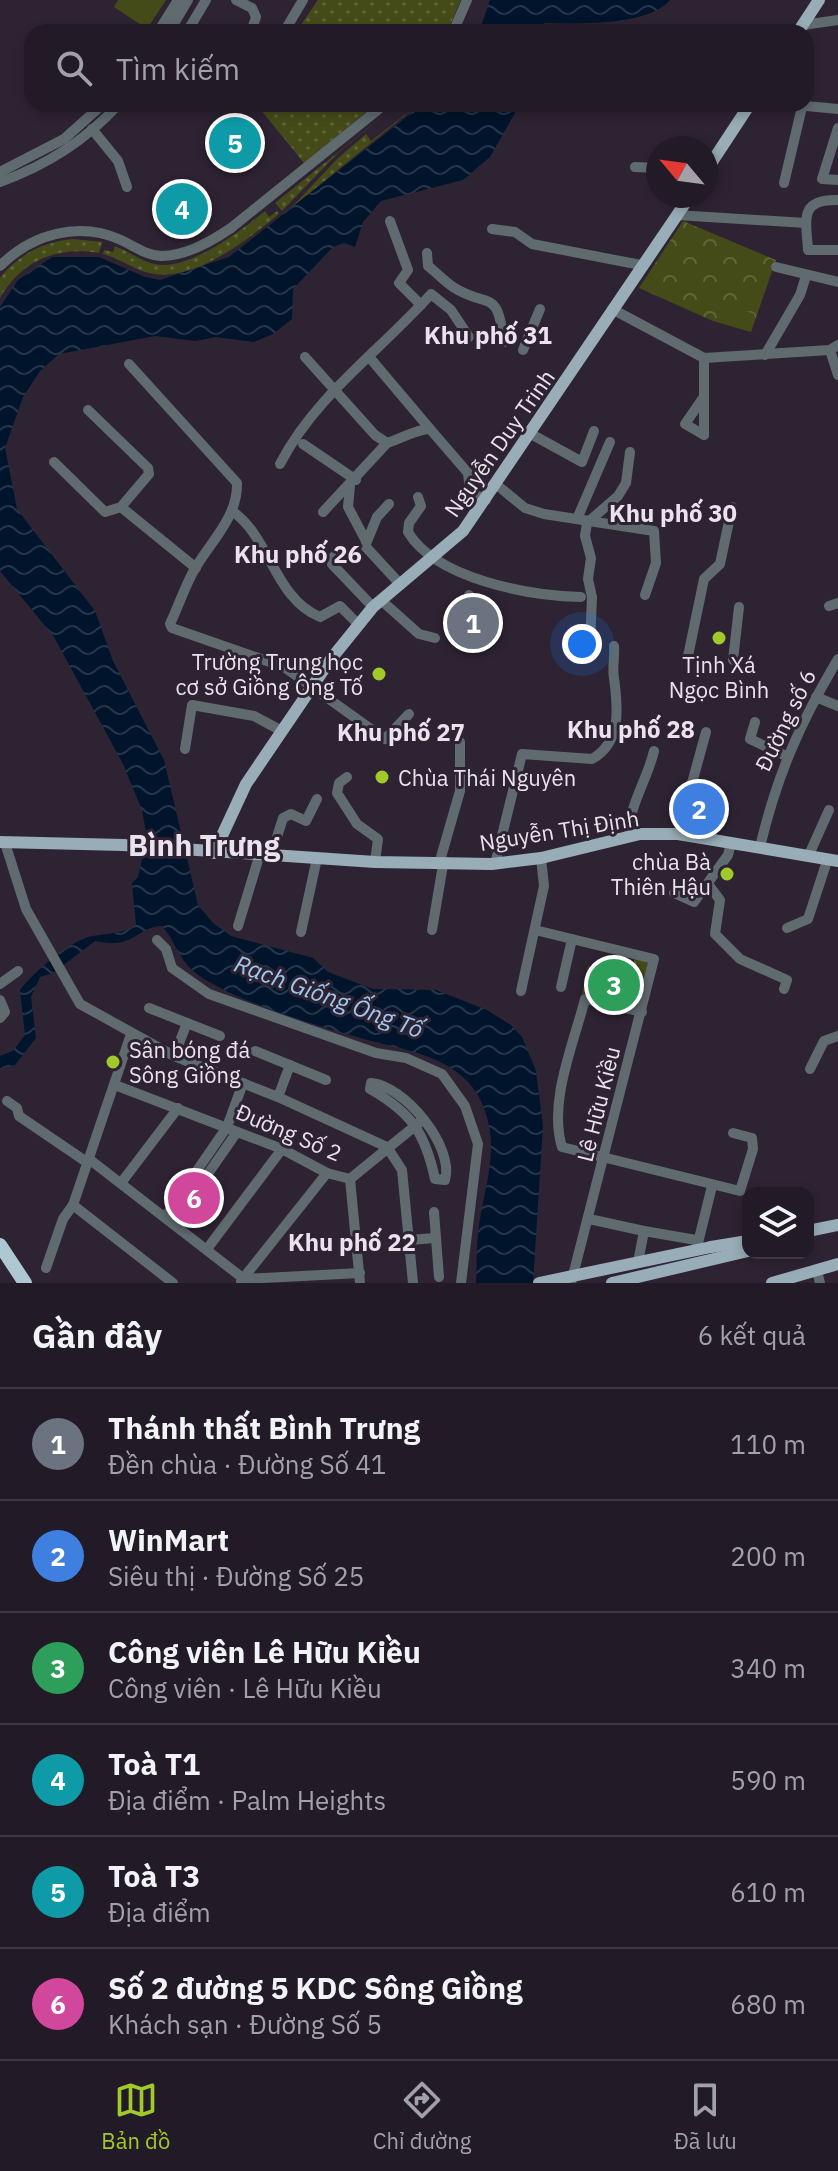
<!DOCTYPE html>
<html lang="vi">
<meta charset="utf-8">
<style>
:root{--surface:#221a26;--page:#2e2732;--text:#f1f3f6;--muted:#a2a1a7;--line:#3f3843;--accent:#a1c929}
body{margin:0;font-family:"IBM Plex Sans",sans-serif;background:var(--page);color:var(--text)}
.controls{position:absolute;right:24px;bottom:24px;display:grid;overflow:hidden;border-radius:16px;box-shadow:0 4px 12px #0003}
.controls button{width:72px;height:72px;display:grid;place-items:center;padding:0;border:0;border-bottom:2px solid var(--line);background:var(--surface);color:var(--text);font:40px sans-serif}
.compass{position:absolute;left:646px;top:136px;width:72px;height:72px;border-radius:50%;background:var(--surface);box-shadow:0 4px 12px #0003;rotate:299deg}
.you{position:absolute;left:582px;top:644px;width:28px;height:28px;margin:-20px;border:6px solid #fff;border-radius:50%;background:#1a73e8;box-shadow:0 0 0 12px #1a73e833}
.badge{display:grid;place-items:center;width:52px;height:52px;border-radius:50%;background:var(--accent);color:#fff;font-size:26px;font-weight:700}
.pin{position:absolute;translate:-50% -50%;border:4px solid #fff;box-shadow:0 2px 8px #0006}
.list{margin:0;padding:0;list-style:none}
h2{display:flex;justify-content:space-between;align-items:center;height:104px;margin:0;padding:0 32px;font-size:34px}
h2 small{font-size:26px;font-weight:400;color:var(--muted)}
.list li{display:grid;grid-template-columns:52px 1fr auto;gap:24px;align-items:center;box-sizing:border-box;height:112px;padding:0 32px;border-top:2px solid var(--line)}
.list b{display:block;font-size:30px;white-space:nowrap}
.list p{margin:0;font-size:26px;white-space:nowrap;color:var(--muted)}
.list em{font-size:26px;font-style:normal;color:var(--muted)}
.icon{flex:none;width:44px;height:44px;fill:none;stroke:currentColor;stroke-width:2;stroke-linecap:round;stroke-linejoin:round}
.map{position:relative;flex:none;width:838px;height:1283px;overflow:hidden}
.search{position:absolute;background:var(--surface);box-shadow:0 4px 12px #0003;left:24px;right:24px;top:24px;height:88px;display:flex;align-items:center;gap:20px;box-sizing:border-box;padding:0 28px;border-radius:24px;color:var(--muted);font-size:30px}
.sheet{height:776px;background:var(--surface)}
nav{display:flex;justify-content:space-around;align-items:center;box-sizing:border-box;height:112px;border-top:2px solid var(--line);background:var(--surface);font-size:22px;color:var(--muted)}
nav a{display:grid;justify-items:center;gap:4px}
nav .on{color:var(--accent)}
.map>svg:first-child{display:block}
.grass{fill:url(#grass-dots)}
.park{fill:url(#park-crowns)}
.garden{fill:#454b18}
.water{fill:url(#water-waves)}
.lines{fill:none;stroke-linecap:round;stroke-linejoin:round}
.minor{stroke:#606b6f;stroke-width:10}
.major{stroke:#98adb7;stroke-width:12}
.highway{stroke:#aec8d3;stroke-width:14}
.major-bridge{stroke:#98adb7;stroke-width:12}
.poi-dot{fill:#a1c929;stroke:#2e2333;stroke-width:3}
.labels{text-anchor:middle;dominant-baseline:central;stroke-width:6;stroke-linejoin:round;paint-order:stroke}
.street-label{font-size:22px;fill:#eae2ed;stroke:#2e2333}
.poi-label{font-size:22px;fill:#eae2ed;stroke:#2e2333;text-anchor:end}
.neighbourhood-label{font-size:24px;font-weight:bold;fill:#eae2ed;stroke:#2e2333}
.water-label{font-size:24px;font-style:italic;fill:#9dc8f1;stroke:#2e2333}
.district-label{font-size:30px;font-weight:bold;fill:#eae2ed;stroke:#2e2333}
</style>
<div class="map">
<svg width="838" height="1283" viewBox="0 0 838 1283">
<defs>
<pattern id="grass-dots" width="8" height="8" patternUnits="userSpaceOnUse" patternTransform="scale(2)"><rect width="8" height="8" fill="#454b18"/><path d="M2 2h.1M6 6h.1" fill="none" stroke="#60653a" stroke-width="1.8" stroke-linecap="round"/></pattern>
<pattern id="park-crowns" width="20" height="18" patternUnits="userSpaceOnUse" patternTransform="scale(2)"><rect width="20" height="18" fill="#454b18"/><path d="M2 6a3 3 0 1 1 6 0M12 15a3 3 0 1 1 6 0" fill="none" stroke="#60653a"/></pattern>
<pattern id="water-waves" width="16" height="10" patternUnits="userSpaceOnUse" patternTransform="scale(2)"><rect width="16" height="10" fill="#00142b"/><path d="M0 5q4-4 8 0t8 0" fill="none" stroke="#25364a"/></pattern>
</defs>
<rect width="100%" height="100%" fill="#2e2333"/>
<g class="grass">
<path d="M318,0H461L447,32H296Z"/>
<path d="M256,104H376L304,163Z"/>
<path d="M398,104L338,153L282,211L275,203Z"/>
<path d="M419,104L291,208L337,159L366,134L371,141Z"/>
<path d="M265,211L269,217L277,211L279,214C248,239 193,284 149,273C133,269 119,258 103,254L104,250L113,252L115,246C128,251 141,261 154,264C188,272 240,231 265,211Z"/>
<path d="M73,239L102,242L99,253C57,246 22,260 0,298V278C19,254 43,242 73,239Z"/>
</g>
<g class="park">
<path d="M683,221L776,260L751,332L713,321L639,288Z"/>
<path d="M635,957L650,961L639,1008L582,994L588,966L630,976Z"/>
</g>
<g class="garden">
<path d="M118,0H166L147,29L114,7Z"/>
<path d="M727,304L754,314L749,330L721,319Z"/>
</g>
<g class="water">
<path d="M490,0H670C649,26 575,24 544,23L536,32H479Z"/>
<path d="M423,104H520L490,157L463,180L381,201L363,222L355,247L344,243L333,247L293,289L292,319L273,334L254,342L216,337L195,341L155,336L59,354L40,371L23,397L5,448L17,509L95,611L113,661L164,760L198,905L213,923L231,936L313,958L328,972L373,989L436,990L487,1010L511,1025L522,1037L536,1071L543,1126L533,1283H476C477,1267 476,1250 478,1234C481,1201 495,1165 490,1131C479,1057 414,1053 357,1037C314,1025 226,998 193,971C179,959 174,939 162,926C135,927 136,950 95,941L53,973L40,977L31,997L36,1038L15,1065L0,1069V1056L13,1051L25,1035L20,990C35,971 65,945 88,937C105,933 122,935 136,925L132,883L138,877L147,838L142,810L123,764L54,637L0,571V307L18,280L52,257H99L145,277L160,280L229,257Z"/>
</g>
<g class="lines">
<g class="minor">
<path d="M236,0L252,8L256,17L251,32"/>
<path d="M803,25L838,20"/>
<path d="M158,32L178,0"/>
<path d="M169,32L188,0"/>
<path d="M187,32L206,0"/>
<path d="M284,32L303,0"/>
<path d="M453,32L467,0"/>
<path d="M785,104L838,109"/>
<path d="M838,128L822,179L838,180"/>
<path d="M92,129L118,161L127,187"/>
<path d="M635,167L658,168"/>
<path d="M0,172L64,139L103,104"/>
<path d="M0,182C45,166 87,139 119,104"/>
<path d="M784,183L802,107"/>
<path d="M838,200C799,199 806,219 808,250H838"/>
<path d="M677,215L806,223"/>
<path d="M390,221L408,270L399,283L421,305"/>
<path d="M492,229L515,232L532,244L641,265"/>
<path d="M427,253L428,266C436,272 444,281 453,287C489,310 497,286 504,342"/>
<path d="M0,266C32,234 78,221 121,240C134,246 147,256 162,256C185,256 212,241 231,228L385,104"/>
<path d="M776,267L838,282"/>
<path d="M612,309L704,358L830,350L838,345"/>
<path d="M523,350L540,309"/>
<path d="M830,350L838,375"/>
<path d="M765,355L800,295L806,276"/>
<path d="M305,357L375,435L387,443C401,439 416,429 430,429L468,473L470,492L486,500"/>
<path d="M370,358L430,429"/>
<path d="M129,364L237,483C238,518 209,543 193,572C184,589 178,607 170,624L172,628L284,667L385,739L409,714"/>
<path d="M703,398L685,424L704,435"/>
<path d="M88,410L148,468L149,474L121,507L196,568"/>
<path d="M531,434L582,462L594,431"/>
<path d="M704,435V358"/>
<path d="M303,444L356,480"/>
<path d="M54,462L105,512L121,507"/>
<path d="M280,464C315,396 381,350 431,294L451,310L469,337"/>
<path d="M497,485L525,508L544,514L654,531L656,563L645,595"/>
<path d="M350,486L348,507L366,541"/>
<path d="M418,497L421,506L409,523L408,532C436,579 530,596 581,597"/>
<path d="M389,504L377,517L365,546L400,584"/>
<path d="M232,511C271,538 274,598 320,617L340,606L357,623"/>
<path d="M323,512L387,443"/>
<path d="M577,519L610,442"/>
<path d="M341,550L331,559L332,564L373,607"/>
<path d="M382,601L419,634L435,638"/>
<path d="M829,606L838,603"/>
<path d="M463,637L469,595"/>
<path d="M590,645L592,597L588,579L591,558L585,536L587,523L618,496L626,483L630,452"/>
<path d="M688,656L704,579L720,564L732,507"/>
<path d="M733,660L739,607"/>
<path d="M816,697L838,706"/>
<path d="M755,722L750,739L786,756"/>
<path d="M185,749L192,705L254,716L280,730"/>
<path d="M347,777L339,783L337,793L357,824L378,839L375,862"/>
<path d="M678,834L706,732"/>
<path d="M629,837C628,806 647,781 654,751"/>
<path d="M5,843L26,909L80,1004L174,1056L278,1097L387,1147L402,1170L413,1283"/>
<path d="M760,847C777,775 800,723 838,659"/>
<path d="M271,856L283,818L291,814L306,821L317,799"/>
<path d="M808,857L829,810"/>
<path d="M439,864L460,791V742"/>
<path d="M495,864L522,754L592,759C622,742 618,708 614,678C612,668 615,657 614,646"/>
<path d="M708,884L720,900L715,934L740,959L787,980L784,989"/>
<path d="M674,893L694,902L728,855L731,843"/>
<path d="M238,926L259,857"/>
<path d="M787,928L808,919L827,861"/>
<path d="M432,930L443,865"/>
<path d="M535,930L654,959L571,1283"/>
<path d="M301,932L317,858"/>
<path d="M157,940L166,949L172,968L209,994L376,1053L406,1058L442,1074L465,1106L478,1144L461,1283"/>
<path d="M0,984L18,971"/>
<path d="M561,987L572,939"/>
<path d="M521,991L544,886L541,858"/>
<path d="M0,1000L5,1012L0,1018"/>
<path d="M149,1008L220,1036"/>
<path d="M642,1012L585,999C574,1043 548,1102 562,1147L740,1191L753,1149L752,1138L733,1133"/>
<path d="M131,1034L73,1205L173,1283"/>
<path d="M255,1051L326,1080"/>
<path d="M174,1056L187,1023"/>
<path d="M810,1069L824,1041L838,1036"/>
<path d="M371,1083C404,1085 455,1147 445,1180L435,1179C425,1133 412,1113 370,1089Z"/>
<path d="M115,1085L282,1149L327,1173L350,1179L360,1283"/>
<path d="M278,1097L290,1065"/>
<path d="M7,1101L17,1108L19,1116L88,1163"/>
<path d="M89,1159L244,1279L243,1283"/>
<path d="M350,1179L420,1122"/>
<path d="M121,1183L178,1108"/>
<path d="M434,1212L439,1277"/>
<path d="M165,1217L227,1127L243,1083"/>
<path d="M589,1219L644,1231L639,1257"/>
<path d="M173,1224L237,1132"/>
<path d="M644,1231L696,1240"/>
<path d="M410,1240L435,1238"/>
<path d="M697,1247L712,1186"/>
<path d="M207,1249L282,1149"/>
<path d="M46,1268L63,1219L73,1205"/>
<path d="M817,1271L820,1283"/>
<path d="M244,1279L360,1273"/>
<path d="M241,1281L327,1173"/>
</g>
<g class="major">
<path d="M798,32L819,0"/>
<path d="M706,171L750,104"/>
<path d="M0,842L123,845L375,862L492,864L541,858L640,834H678L838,861"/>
<path d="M214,853L246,784L331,659L373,607L463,531L690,196"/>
<path d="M808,1231L838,1225"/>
<path d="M711,1247L748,1241"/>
<path d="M612,1283L748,1251"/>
<path d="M772,1283L838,1264"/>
</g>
<path class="highway" d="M0,1245L25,1283"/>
<path class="major-bridge" d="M539,1283L711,1247"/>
</g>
<g class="poi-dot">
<circle cx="719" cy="638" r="8"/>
<circle cx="379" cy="674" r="8"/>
<circle cx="382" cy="777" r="8"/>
<circle cx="727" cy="874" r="8"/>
<circle cx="113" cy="1062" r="8"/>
</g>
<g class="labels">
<g class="street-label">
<text transform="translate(499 443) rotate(-55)">Nguyễn Duy Trinh</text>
<text transform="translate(785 720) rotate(-64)">Đường số 6</text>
<text transform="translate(559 830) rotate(-9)">Nguyễn Thị Định</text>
<text transform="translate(598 1104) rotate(-76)">Lê Hữu Kiều</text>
<text transform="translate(289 1132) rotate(23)">Đường Số 2</text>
</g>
<g class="poi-label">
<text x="363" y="661">Trường Trung học<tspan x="363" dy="25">cơ sở Giồng Ông Tố</tspan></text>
<text x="719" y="664" text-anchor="middle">Tịnh Xá<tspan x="719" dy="25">Ngọc Bình</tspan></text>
<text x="398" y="777" text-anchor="start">Chùa Thái Nguyên</text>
<text x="711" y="861">chùa Bà<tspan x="711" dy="25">Thiên Hậu</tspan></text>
<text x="129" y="1049" text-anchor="start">Sân bóng đá<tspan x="129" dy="25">Sông Giồng</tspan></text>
</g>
<g class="neighbourhood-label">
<text x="488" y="335">Khu phố 31</text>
<text x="673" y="513">Khu phố 30</text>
<text x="298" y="554">Khu phố 26</text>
<text x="631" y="729">Khu phố 28</text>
<text x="401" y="732">Khu phố 27</text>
<text x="352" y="1242">Khu phố 22</text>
</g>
<g class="water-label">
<text transform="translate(329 996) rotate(20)">Rạch Giống Ống Tố</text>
</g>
<g class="district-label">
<text x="204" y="844">Bình Trưng</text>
</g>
</g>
</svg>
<div class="controls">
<button><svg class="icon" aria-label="layers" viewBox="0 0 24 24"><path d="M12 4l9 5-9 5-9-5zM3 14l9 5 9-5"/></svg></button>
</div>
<svg class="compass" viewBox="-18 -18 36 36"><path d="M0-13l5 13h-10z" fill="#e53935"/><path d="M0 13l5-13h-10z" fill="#a2a1a7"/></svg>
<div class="you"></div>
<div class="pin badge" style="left:473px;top:623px;background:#6b7280">1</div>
<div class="pin badge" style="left:699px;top:809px;background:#3f7fe0">2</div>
<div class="pin badge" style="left:614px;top:985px;background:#2e9e5b">3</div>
<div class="pin badge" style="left:182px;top:209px;background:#0f9aa8">4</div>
<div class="pin badge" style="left:235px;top:143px;background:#0f9aa8">5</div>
<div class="pin badge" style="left:194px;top:1198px;background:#d1479c">6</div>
<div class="search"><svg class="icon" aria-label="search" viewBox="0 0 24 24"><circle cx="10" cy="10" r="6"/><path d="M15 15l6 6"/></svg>Tìm kiếm</div>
</div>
<section class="sheet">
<h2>Gần đây<small>6 kết quả</small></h2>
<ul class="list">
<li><span class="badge" style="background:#6b7280">1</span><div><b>Thánh thất Bình Trưng</b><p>Đền chùa · Đường Số 41</p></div><em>110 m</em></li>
<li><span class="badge" style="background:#3f7fe0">2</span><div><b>WinMart</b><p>Siêu thị · Đường Số 25</p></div><em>200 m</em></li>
<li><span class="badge" style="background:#2e9e5b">3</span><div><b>Công viên Lê Hữu Kiều</b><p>Công viên · Lê Hữu Kiều</p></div><em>340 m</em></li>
<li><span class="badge" style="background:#0f9aa8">4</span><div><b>Toà T1</b><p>Địa điểm · Palm Heights</p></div><em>590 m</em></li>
<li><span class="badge" style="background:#0f9aa8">5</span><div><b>Toà T3</b><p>Địa điểm</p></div><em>610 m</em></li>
<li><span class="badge" style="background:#d1479c">6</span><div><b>Số 2 đường 5 KDC Sông Giồng</b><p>Khách sạn · Đường Số 5</p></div><em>680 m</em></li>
</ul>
</section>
<nav>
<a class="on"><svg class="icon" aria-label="map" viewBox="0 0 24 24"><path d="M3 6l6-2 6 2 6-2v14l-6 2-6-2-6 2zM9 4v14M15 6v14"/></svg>Bản đồ</a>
<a><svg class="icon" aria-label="directions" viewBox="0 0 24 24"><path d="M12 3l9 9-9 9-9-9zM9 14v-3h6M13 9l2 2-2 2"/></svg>Chỉ đường</a>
<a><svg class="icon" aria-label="saved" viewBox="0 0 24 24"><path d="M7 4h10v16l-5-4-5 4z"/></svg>Đã lưu</a>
</nav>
